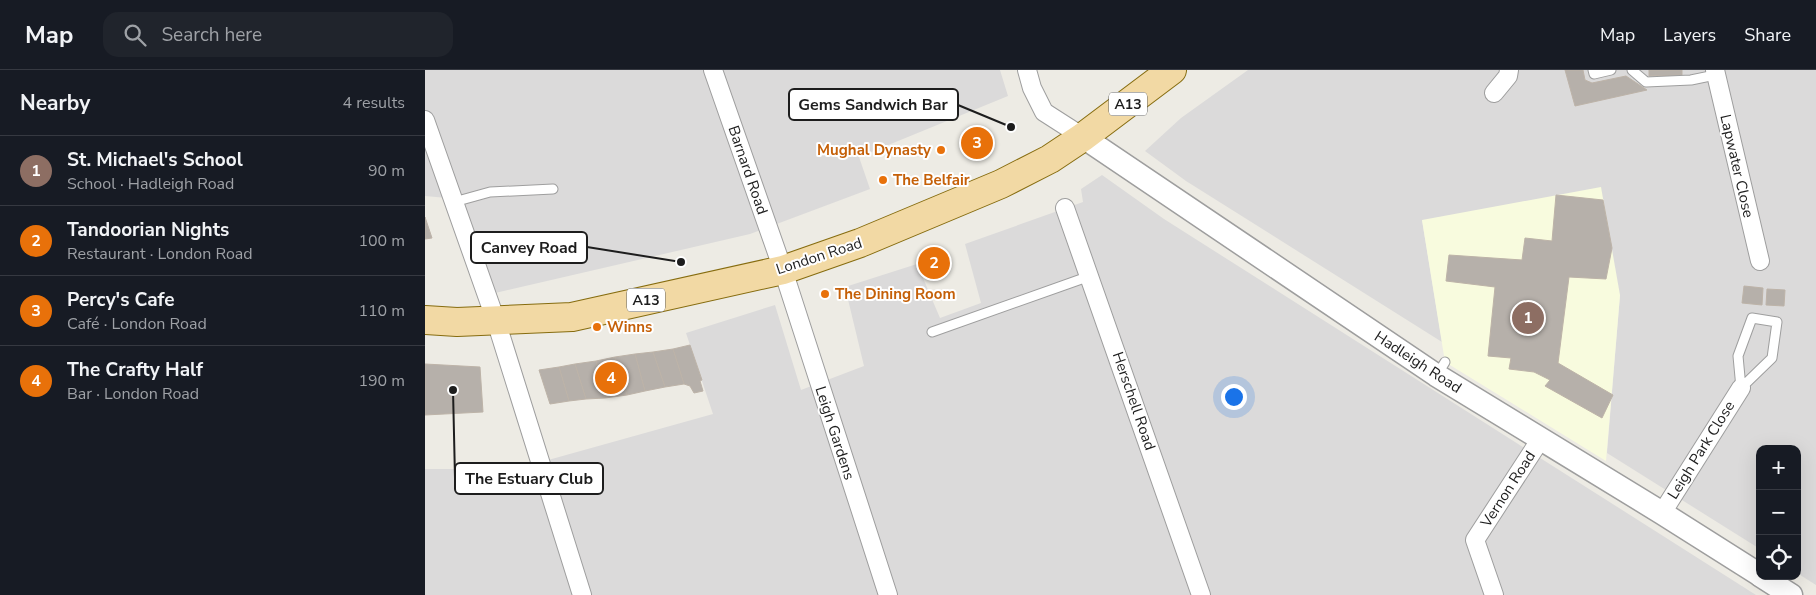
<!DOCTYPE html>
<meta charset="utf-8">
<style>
:root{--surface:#171b24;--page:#20242c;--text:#f1f3f6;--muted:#9ea1a6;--line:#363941;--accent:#d69791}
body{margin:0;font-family:"Nunito Sans",sans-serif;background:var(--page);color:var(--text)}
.controls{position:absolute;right:15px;bottom:15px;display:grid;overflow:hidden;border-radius:10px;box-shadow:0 5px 20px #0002}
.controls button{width:45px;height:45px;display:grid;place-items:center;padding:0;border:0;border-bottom:1px solid var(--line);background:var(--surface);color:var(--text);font:25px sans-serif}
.you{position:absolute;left:808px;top:326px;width:18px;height:18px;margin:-12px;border:4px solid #fff;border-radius:50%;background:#1a73e8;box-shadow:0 0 0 8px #1a73e833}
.badge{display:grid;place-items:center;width:32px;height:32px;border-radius:50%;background:var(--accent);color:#fff;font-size:16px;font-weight:700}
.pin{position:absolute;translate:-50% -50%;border:2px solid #fff;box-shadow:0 1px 5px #0006}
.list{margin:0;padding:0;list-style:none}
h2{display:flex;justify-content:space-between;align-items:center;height:65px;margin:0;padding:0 20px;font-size:21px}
h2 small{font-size:16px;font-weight:400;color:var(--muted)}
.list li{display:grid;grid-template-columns:32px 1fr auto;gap:15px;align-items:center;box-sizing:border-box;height:70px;padding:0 20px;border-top:1px solid var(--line)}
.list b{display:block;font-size:19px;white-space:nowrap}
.list p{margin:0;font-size:16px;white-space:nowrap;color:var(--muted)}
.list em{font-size:16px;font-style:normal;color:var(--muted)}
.icon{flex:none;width:28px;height:28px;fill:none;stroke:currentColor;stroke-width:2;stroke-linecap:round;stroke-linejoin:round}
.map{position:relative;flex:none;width:1391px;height:525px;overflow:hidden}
header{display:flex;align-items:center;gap:30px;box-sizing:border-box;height:70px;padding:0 25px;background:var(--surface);border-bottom:1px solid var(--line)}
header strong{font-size:24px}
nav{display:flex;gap:28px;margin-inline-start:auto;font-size:18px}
.search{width:350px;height:45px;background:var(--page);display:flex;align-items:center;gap:12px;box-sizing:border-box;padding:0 18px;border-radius:15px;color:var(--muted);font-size:19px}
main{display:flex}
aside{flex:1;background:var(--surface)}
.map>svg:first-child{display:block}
.residential{fill:#dbdada}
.education{fill:#f8fbde}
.building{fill:#b6b0aa;stroke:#bdb3a8}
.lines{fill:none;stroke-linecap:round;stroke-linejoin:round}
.service-casing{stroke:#9e9e9e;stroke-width:11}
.minor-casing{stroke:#9e9e9e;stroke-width:20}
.tertiary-casing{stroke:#9e9e9e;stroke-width:25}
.primary-casing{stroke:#866c0f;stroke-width:30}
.service{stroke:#fff;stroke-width:9}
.minor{stroke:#fff;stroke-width:18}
.tertiary{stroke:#fff;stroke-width:22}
.primary{stroke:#f2d9a4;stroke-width:28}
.food-dot{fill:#e8710a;stroke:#fff;stroke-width:2}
.labels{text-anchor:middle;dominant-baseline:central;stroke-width:4;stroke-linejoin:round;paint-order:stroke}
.shield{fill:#fff;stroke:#616161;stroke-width:1}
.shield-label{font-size:14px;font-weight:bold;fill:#1d1d1d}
.food-label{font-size:15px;font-weight:bold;fill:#c56008;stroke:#fff;text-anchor:start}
.street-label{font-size:15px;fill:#1d1d1d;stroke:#fff}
.leader{fill:none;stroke:#1d1d1d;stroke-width:2}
.callout-dot{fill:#1d1d1d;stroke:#fff;stroke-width:2}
.callout{fill:#fff;stroke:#1d1d1d;stroke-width:2}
.callout-label{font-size:16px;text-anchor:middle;font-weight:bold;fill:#1d1d1d}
</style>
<header>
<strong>Map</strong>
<div class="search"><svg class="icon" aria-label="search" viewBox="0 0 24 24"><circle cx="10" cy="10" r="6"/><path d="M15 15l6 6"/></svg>Search here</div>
<nav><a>Map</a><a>Layers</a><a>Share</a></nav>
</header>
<main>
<aside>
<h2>Nearby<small>4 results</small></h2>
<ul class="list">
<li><span class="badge" style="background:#8d6e63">1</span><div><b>St. Michael's School</b><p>School · Hadleigh Road</p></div><em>90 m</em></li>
<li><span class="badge" style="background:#e8710a">2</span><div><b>Tandoorian Nights</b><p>Restaurant · London Road</p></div><em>100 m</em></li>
<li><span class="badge" style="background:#e8710a">3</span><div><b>Percy's Cafe</b><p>Café · London Road</p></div><em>110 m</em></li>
<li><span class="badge" style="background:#e8710a">4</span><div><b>The Crafty Half</b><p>Bar · London Road</p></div><em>190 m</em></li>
</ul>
</aside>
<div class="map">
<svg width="1391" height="525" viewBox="0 0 1391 525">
<rect width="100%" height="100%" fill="#edebe4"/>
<g class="residential">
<path d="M0,0H575L583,26L434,87L445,119L325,164L53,227L22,128L0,126Z"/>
<path d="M823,0H1391V515L1372,503V379H1335V479L1182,383L1195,225L997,150L1017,272L761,111L720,81L756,48Z"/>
<path d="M677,105L739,149L1331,525H0V399H91L288,344L261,263L350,235L376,320L439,296L420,217L492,194L515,248L556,233L540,174L658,132L656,119Z"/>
</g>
<path class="education" d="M1176,117L1195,225L1181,391L1020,292L997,150Z"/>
<g class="building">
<path d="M1140,0H1158L1160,10L1167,13L1201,6L1222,20L1150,36Z"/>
<path d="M1224,0H1257V5L1224,6Z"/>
<path d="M1131,125L1178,130L1187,178L1181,209L1144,207L1133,293L1188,325L1177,348L1120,316L1125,310L1109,302L1084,299L1086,288L1063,286L1070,217L1021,211L1024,185L1097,190L1100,168L1127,171Z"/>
<path d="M0,147L7,168L0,169Z"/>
<path d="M1319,216L1338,218L1337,235L1317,233Z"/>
<path d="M1342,219L1360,220L1359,236L1341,235Z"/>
<path d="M265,275L277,310L275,311L278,321L269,323L265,316L259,314L248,279Z"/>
<path d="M248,279L259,314L240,317L228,282Z"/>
<path d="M228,282L240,317L220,321L210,284Z"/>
<path d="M210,284L220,321L202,325L190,287Z"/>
<path d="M190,287L202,325L180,328L171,291Z"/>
<path d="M171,291L180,328L161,329L150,294Z"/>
<path d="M0,294L55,297L58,342L0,345Z"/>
<path d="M150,294L161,329L144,331L134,297Z"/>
<path d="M134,297L144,331L125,334L114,300Z"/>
</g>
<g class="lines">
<defs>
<g id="service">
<path d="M1168,0L1169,4L1186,0"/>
<path d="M1207,0L1221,12L1266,10L1290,5"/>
<path d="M29,132L65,122L128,119"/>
<path d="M1327,248L1352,252L1347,288L1316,318L1313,286Z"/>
<path d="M507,262L665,206"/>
<path d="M1012,305L1020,292"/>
</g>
<g id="minor">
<path d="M288,0L358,200L463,525"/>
<path d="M602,0L607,18L619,42L658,67"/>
<path d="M1290,0L1335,191"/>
<path d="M1069,23L1083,6L1084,0"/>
<path d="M0,50L71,251L157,525"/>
<path d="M640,138L776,525"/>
<path d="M1237,443L1316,318"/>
<path d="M1069,525L1050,470L1115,370"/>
</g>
<g id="tertiary">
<path d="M658,67L1011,305L1237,443L1335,505"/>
<path d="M1336,506L1366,525"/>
</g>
<path id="primary" d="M0,250L32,252L147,247L358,200L435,173L576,114L625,89L658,67L747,0"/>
</defs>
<use href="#service" class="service-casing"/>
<use href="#minor" class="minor-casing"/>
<use href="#tertiary" class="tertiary-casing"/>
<use href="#primary" class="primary-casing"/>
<use href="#service" class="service"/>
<use href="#minor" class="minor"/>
<use href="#tertiary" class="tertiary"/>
<use href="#primary" class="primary"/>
</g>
<g class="food-dot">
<circle cx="516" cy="80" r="5"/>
<circle cx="458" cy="110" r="5"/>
<circle cx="400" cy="224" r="5"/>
<circle cx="172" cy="257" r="5"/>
</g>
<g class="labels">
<g class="shield">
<rect x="684" y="22.5" width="38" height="23" rx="4"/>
<rect x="202" y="218.5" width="38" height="23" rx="4"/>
</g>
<g class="shield-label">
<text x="703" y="34">A13</text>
<text x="221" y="230">A13</text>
</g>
<g class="food-label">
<text x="506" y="80" text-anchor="end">Mughal Dynasty</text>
<text x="468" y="110">The Belfair</text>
<text x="410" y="224">The Dining Room</text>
<text x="182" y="257">Winns</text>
</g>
<g class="street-label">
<text transform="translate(1312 96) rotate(77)">Lapwater Close</text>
<text transform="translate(323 100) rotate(71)">Barnard Road</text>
<text transform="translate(394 186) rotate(-18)">London Road</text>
<text transform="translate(993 292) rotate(33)">Hadleigh Road</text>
<text transform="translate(709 331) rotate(71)">Herschell Road</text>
<text transform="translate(410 363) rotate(72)">Leigh Gardens</text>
<text transform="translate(1276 380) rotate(-58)">Leigh Park Close</text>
<text transform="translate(1083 419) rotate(-57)">Vernon Road</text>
</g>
</g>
<path class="leader" d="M586 57L533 35M256 192L162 177M28 320L30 408"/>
<g class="callout-dot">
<circle cx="586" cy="57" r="5"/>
<circle cx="256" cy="192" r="5"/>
<circle cx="28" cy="320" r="5"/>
</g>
<g class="callout">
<rect x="364" y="19" width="169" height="31" rx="5"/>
<rect x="46" y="162" width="116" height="31" rx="5"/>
<rect x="30" y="393" width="148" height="31" rx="5"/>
</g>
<g class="callout-label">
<text x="448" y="40">Gems Sandwich Bar</text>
<text x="104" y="183">Canvey Road</text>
<text x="104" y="414">The Estuary Club</text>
</g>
</svg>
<div class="controls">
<button>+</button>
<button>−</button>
<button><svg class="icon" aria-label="locate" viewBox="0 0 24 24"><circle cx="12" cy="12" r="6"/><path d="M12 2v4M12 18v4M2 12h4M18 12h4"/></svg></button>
</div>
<div class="you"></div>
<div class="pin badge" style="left:1103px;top:248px;background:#8d6e63">1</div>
<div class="pin badge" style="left:509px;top:193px;background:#e8710a">2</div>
<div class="pin badge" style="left:552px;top:73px;background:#e8710a">3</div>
<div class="pin badge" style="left:186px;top:308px;background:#e8710a">4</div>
</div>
</main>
